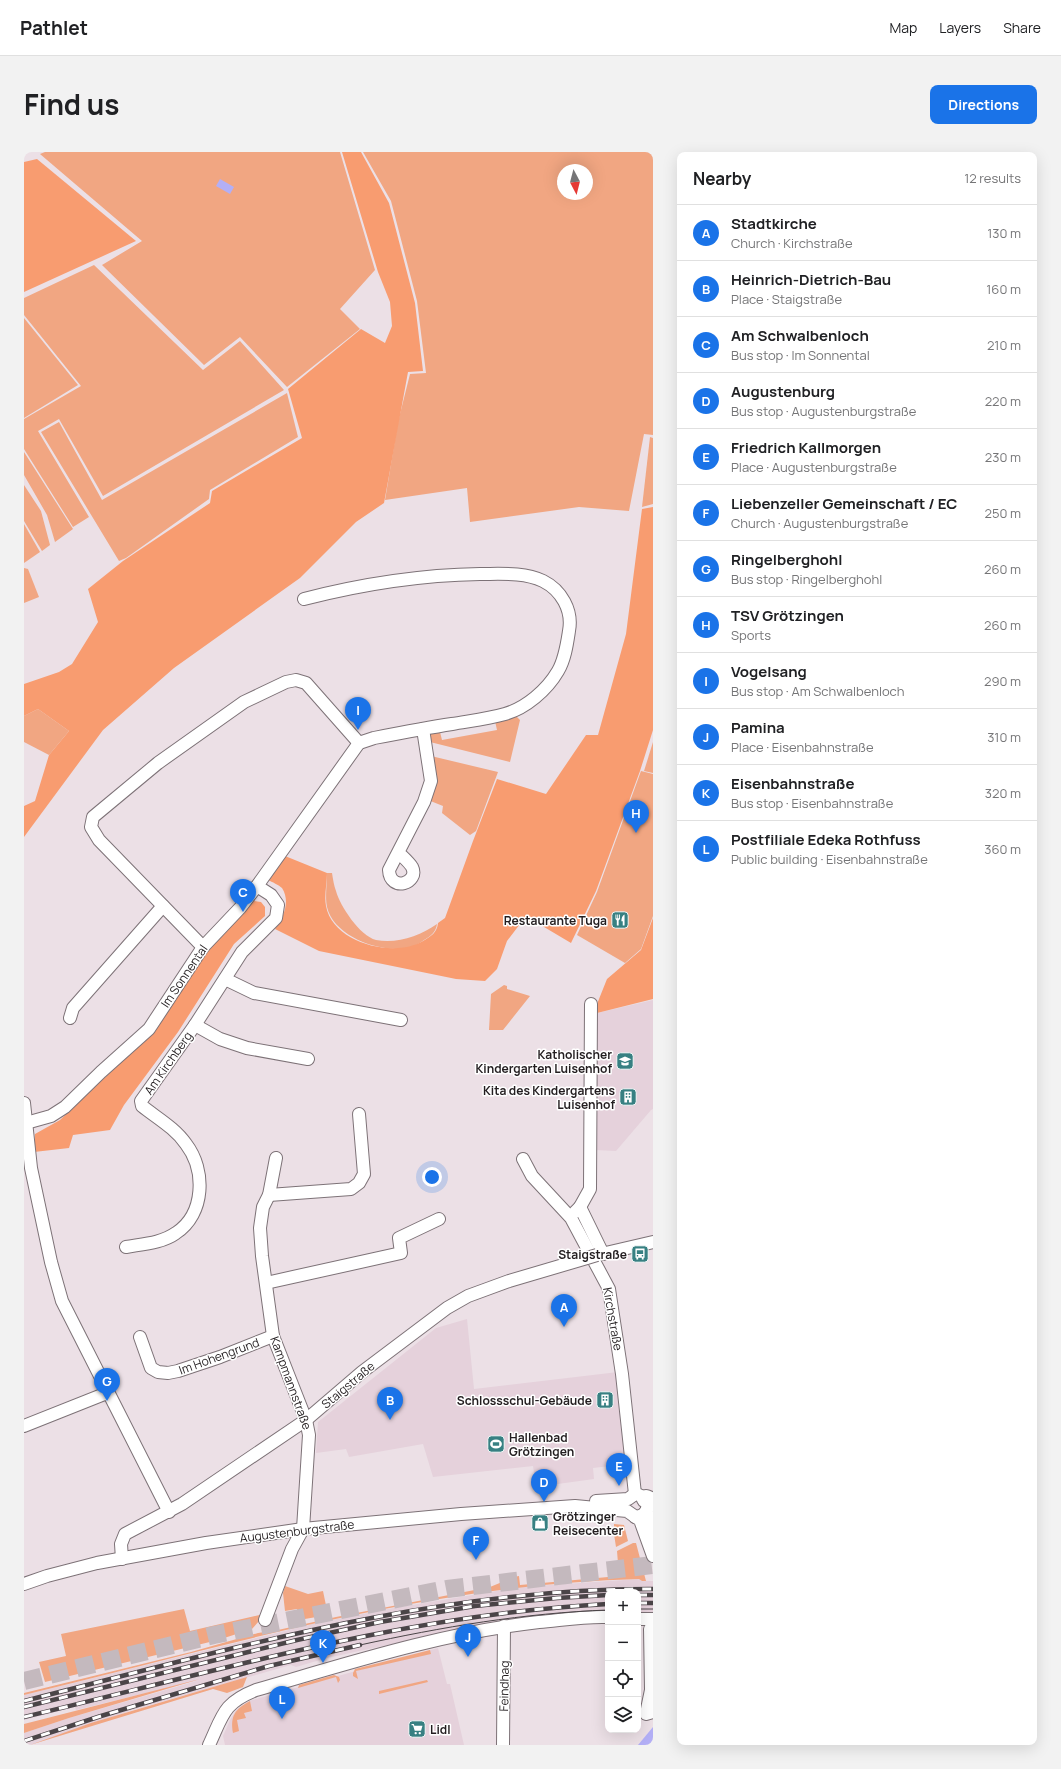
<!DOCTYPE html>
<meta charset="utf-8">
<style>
:root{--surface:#fff;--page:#f2f2f2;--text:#202124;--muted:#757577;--line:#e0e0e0;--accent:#1a73e8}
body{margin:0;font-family:Manrope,sans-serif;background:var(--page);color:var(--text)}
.controls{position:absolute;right:12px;bottom:12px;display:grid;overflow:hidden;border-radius:8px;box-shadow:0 4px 16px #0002}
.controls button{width:36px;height:36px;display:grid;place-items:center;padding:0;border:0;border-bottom:1px solid var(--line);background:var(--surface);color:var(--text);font:20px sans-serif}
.compass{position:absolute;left:533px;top:12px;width:36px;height:36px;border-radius:50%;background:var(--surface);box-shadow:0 4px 16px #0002;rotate:173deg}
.you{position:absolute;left:408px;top:1025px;width:14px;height:14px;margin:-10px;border:3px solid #fff;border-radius:50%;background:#1a73e8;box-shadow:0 0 0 6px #1a73e833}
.badge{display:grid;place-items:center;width:26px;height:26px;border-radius:50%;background:var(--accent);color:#fff;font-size:13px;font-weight:700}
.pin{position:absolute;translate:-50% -33px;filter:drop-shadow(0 1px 2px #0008)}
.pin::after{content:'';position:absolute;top:21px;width:14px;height:12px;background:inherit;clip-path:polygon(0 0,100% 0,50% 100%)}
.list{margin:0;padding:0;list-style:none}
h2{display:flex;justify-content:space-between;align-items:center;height:52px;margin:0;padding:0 16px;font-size:17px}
h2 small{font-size:13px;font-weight:400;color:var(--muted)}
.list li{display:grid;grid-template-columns:26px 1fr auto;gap:12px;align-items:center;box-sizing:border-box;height:56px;padding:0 16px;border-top:1px solid var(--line)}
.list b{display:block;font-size:15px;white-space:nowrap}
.list p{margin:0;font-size:13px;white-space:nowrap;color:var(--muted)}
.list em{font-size:13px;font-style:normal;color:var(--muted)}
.icon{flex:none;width:22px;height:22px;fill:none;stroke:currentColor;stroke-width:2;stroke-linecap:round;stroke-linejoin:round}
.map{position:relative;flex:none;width:629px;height:1593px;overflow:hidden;border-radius:8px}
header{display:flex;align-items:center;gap:24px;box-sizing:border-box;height:56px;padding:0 20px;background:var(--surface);border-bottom:1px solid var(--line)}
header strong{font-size:19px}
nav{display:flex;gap:22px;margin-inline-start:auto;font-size:14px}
.intro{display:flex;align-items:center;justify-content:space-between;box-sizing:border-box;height:96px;padding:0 24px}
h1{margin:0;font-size:28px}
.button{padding:10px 18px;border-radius:8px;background:var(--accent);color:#fff;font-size:14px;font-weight:700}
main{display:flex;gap:24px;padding:0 24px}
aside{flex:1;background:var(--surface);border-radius:8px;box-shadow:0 4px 16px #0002}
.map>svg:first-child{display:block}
.built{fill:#e5d1db}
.green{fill:#f1a682;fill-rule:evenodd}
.forest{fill:#f89c70}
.water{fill:#b3aff6}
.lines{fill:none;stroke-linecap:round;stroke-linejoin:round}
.highway-tunnel{stroke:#c4b9be;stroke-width:18;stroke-dasharray:18 9;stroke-linecap:butt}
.minor-casing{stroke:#7d7277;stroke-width:14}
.highway-casing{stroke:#7d7277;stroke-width:20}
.minor{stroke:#fff;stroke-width:12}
.highway{stroke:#fff;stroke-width:18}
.tram{stroke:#4b4548;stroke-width:1}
.rail-casing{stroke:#4b4548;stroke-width:4.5}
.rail{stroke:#fff;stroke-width:3;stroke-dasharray:9;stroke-linecap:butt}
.minor-bridge-casing{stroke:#7d7277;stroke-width:14;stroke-linecap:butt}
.minor-bridge{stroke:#fff;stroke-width:12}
.labels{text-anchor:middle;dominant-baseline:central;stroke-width:3;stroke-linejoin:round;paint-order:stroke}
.poi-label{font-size:12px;font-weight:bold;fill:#231e20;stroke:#fff;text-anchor:end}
.street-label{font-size:12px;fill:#231e20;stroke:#fff}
</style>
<header>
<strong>Pathlet</strong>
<nav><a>Map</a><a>Layers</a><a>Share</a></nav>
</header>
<div class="intro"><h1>Find us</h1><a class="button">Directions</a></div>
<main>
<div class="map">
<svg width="629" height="1593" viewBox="0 0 629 1593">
<rect width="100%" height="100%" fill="#ece0e6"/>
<g class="built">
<path d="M629,848V957L627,958L592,999L571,998L573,861Z"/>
<path d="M443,1167L450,1237L594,1220L603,1312L569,1316L570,1327L512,1335L509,1314L409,1325L399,1292L325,1305L322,1297L292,1301L294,1270L412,1176Z"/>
<path d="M615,1427L618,1429H629V1461H614V1440H584V1462L433,1478L303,1506L272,1515L267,1513L109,1558L6,1593H0V1581L45,1566L176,1528L52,1558L51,1555L0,1568V1543L293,1471L364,1457L496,1435Z"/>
<path d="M414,1496L423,1532H426L440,1593H201L199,1584L206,1568L212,1558L225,1549Z"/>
</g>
<g class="green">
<path d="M21,0H316L351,118L316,157L336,177L263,235L216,185L180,213L78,113L118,89L16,2Z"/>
<path d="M339,0H629V283L620,282L605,359L555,355L446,370L443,336L361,348L374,270L386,222L402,221L393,149L367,49ZM539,18H563V42H539Z"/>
<path d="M70,113L179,218L216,189L260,238L79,344L35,267L14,279L65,365L49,375L0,297V267L57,234L0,163V146Z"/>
<path d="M0,166L54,233L0,266Z"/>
<path d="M263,241L274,285L186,338L185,347L102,406L95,409L17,280L35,270L78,348Z"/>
<path d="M626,285L629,286V352L618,355Z"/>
<path d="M0,300L49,377L31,390L23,363L0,323Z"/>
<path d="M0,333L17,359L26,393L18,399L0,369Z"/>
<path d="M0,372L16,400L0,411Z"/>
<path d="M0,416L4,417L15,445L0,451Z"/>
<path d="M14,557L45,579L25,603L0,590V564Z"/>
<path d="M492,564L496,568L486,610L406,590L405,581L416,580L418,588L473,578L471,569Z"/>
<path d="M629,590V621L620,619Z"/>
<path d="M407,604L474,620L452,679L446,683L418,661L419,654L404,648Z"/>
<path d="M617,619L629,622V764L617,797L601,811L553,783L573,740Z"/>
<path d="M303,721H308C309,727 310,734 312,739C316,754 336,784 352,788C373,792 396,784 413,772C412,780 407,784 400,788C397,790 393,793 390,794C362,804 310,786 303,755C301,745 303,732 303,721Z"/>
<path d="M480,833L483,834V837L506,844L479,878H465L467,842Z"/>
<path d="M590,1372L600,1373L604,1389L592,1395L589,1376H590Z"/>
<path d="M609,1391H612L622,1429H618L615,1427C407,1432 201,1494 0,1543V1541L167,1500L234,1481L254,1478L312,1465L466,1435L490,1425L495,1424L496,1433L595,1424L593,1399Z"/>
<path d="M261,1434L284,1442L299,1439L304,1463L275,1468L273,1457L261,1459L259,1441Z"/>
<path d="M160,1457L166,1479L240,1462L235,1469L228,1477L194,1488L21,1530L15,1510L42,1504L37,1482Z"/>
<path d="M406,1498L407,1502L332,1519L334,1527L329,1524V1521L331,1517Z"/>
<path d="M310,1523L315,1525L316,1528L314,1531L312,1525L274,1536L275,1533Z"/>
<path d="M223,1525L219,1535L203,1541L189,1537L6,1593L67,1571Z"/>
<path d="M176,1527L45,1566L0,1581V1572Z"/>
<path d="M403,1528L404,1530L355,1542V1539Z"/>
<path d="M226,1549L228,1559L220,1561L222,1566L213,1568L215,1579L209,1581C206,1564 211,1557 226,1549Z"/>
</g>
<g class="forest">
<path d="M318,0H337L365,51L391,151L399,219L384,220L360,351L332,370L276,426L150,516L79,578L0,685V654L11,649L25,603L45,579L14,557L0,564V532L35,520L48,512L74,470L64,437L99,409L186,351L188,339L278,286L264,237L337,177L361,191L368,174L366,150L354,120Z"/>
<path d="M13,7L112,89L0,140V10Z"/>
<path d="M629,355V578L616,619L572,739L547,791L515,772H496L483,789L473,817L461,829L432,827L295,799L251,777C259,766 267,750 258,736C255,733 248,730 244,728L261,704L303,721C303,731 300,744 302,754C309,792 371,806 399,789C407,784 413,781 414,771L421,766L449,689L473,627L522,642L562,583H574L602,482L618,357Z"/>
<path d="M230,749L237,750L241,755V764L210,792L154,880L100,953L86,978L49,983L45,996L10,1000L11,982L36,968L129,880L184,798Z"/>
<path d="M629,766V847L573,861V852L583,827L617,798Z"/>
</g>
<g class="water">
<path d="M196,27L210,35L206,42L192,34Z"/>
<path d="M629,1575V1593H614Z"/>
</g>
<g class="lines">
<path class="highway-tunnel" d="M0,1529L190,1483L423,1437L629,1413"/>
<defs>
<g id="minor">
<path d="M280,447C338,432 397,423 456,422C477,422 500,420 519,429C537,438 549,458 545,479C543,492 541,507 534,519C523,538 502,556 481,562C464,567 445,569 428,572C402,576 376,581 350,586L335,591"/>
<path d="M375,701C379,705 385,710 388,715C396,731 366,741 365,718L400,650L407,629L399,577"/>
<path d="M179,795L75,688L67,675L69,665L134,611L220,550L262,530L272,528L282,531L335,591"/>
<path d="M201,827L230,841L377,868"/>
<path d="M46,866L49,856L139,754"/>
<path d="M171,873L196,887L223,896L284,907"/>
<path d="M0,951L7,1016L27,1110L38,1149L145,1360"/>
<path d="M2,971L27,964L41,955L77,920L125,877L179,795L216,756L233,734L335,591"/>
<path d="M499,1007L508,1024L547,1066L585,1137L598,1222L611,1342"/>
<path d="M245,1043L327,1037L335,1031L340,1022L335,962"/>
<path d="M556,1055L566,1037L567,852"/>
<path d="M551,1060L556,1055L579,1102"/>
<path d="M102,1095C119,1092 138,1091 152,1081C181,1062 182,1018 162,992C151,976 133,966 118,954L117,949L171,873L218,800L252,766L254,753L247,743L233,734"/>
<path d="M573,1103L629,1090"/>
<path d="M242,1131L377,1101L375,1086L415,1067"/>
<path d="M116,1185L127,1216L134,1220L144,1221L154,1219L196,1205L249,1184"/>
<path d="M0,1274L83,1241"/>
<path d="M572,1349L604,1347L611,1342L615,1343L622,1347C626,1356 622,1364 611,1365"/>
<path d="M622,1359L627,1369L629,1389"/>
<path d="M98,1407L97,1392L101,1382L158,1352L282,1268L338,1220L423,1156L444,1144L485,1129L563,1106"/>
<path d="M0,1432L23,1424L73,1411L182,1391L279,1377L437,1362L551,1354L603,1359L616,1368L629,1404"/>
<path d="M614,1467H629"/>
<path d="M241,1468L268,1397L279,1377L285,1283L282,1268L249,1184L238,1104L236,1076L239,1055L245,1043L252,1006"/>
<path d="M626,1477L627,1538L622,1562L629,1560"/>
<path d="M185,1593C199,1563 199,1551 232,1538C325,1511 418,1481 515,1470C538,1468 561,1464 584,1465"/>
<path d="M479,1593L480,1474"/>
</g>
<path id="highway" d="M622,1347L629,1350"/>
</defs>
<use href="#minor" class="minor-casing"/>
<use href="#highway" class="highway-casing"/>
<use href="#minor" class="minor"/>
<use href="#highway" class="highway"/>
<g class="tram">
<path d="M614,1457H629"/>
<path d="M336,1493C418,1475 500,1461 584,1458"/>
</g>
<defs>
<g id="rail">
<path d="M614,1443H629"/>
<path d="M614,1451H629"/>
<path d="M0,1549C207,1497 414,1436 629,1437"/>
<path d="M0,1555L273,1488L356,1470L451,1454L533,1446L584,1443"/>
<path d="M0,1565C193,1519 385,1462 584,1452"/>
<path d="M0,1589L77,1564L245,1514L336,1493"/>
</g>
</defs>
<use href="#rail" class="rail-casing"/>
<use href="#rail" class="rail"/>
<defs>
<path id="minor-bridge" d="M563,1106L573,1103"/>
</defs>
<use href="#minor-bridge" class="minor-bridge-casing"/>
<use href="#minor-bridge" class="minor-bridge"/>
</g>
<defs>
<symbol id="restaurant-square" viewBox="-11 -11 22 22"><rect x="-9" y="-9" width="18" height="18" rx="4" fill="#378082" stroke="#fff"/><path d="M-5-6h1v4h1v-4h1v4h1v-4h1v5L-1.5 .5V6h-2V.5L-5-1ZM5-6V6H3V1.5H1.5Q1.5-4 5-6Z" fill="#fff"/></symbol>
<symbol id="school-square" viewBox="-11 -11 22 22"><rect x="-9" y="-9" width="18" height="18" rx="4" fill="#378082" stroke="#fff"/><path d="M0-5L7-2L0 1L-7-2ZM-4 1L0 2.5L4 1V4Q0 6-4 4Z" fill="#fff"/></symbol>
<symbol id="building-square" viewBox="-11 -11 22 22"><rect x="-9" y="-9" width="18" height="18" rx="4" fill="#378082" stroke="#fff"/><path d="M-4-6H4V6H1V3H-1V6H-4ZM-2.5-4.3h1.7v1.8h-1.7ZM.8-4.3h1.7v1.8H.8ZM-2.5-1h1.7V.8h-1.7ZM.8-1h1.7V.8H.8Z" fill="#fff"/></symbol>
<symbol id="bus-square" viewBox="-11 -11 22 22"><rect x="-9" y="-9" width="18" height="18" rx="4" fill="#378082" stroke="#fff"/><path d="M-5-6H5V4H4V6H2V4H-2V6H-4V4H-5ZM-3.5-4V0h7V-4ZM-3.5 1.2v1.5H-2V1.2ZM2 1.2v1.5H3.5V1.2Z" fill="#fff"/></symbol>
<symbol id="stadium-square" viewBox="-11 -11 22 22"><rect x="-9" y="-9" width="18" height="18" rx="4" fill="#378082" stroke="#fff"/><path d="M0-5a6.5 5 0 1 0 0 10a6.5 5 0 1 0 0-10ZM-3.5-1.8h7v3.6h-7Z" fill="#fff"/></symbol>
<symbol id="shop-square" viewBox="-11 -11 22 22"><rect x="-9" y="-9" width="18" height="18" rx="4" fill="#378082" stroke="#fff"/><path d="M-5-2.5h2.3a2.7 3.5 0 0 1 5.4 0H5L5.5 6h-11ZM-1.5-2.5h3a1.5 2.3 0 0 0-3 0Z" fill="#fff"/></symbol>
<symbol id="supermarket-square" viewBox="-11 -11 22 22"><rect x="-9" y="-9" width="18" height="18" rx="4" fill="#378082" stroke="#fff"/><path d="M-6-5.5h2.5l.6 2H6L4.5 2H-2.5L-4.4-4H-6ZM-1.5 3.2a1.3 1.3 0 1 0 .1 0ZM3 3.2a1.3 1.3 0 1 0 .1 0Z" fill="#fff"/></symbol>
</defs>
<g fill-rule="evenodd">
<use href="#restaurant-square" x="586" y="758" width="20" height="20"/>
<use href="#school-square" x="591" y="899" width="20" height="20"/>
<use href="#building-square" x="594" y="935" width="20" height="20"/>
<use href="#bus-square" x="606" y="1092" width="20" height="20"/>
<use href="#building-square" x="571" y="1238" width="20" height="20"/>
<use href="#stadium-square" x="462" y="1282" width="20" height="20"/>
<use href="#shop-square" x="506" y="1361" width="20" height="20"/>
<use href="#supermarket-square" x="383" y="1567" width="20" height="20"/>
</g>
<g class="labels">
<g class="poi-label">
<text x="583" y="768">Restaurante Tuga</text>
<text x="588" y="902">Katholischer<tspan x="588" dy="14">Kindergarten Luisenhof</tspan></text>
<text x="591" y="938">Kita des Kindergartens<tspan x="591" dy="14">Luisenhof</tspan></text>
<text x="603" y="1102">Staigstraße</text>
<text x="568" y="1248">Schlossschul-Gebäude</text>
<text x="485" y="1285" text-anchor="start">Hallenbad<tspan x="485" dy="14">Grötzingen</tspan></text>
<text x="529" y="1364" text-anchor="start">Grötzinger<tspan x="529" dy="14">Reisecenter</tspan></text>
<text x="406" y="1577" text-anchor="start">Lidl</text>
</g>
<g class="street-label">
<text transform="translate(160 824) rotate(-56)">Im Sonnental</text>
<text transform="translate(144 911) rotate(-55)">Am Kirchberg</text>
<text transform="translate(589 1167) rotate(80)">Kirchstraße</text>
<text transform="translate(195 1204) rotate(-20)">Im Hohengrund</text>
<text transform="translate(267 1231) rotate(70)">Kampmannstraße</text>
<text transform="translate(324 1233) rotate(-40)">Staigstraße</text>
<text transform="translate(273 1379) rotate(-7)">Augustenburgstraße</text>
<text transform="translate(480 1534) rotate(-89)">Feindhag</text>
</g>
</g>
</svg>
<div class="controls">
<button>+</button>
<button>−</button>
<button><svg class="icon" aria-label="locate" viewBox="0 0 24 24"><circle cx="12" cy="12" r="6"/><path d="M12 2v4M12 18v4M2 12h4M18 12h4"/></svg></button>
<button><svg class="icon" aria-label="layers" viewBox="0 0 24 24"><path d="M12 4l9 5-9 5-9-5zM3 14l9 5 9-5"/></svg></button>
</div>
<svg class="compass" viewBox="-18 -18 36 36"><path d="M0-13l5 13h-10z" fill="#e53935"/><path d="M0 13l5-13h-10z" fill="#757577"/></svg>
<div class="you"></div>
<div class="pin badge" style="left:540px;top:1175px">A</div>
<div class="pin badge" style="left:366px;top:1268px">B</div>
<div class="pin badge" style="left:219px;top:760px">C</div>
<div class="pin badge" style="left:520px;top:1350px">D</div>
<div class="pin badge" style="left:595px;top:1334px">E</div>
<div class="pin badge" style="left:452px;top:1408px">F</div>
<div class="pin badge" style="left:83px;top:1249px">G</div>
<div class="pin badge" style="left:612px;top:681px">H</div>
<div class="pin badge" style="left:334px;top:578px">I</div>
<div class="pin badge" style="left:444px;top:1505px">J</div>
<div class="pin badge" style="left:299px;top:1511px">K</div>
<div class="pin badge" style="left:258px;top:1567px">L</div>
</div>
<aside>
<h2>Nearby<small>12 results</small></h2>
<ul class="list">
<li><span class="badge">A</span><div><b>Stadtkirche</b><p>Church · Kirchstraße</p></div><em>130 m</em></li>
<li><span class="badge">B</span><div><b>Heinrich-Dietrich-Bau</b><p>Place · Staigstraße</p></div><em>160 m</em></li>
<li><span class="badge">C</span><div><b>Am Schwalbenloch</b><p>Bus stop · Im Sonnental</p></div><em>210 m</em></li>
<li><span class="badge">D</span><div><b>Augustenburg</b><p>Bus stop · Augustenburgstraße</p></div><em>220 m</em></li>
<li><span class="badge">E</span><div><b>Friedrich Kallmorgen</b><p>Place · Augustenburgstraße</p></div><em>230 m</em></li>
<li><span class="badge">F</span><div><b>Liebenzeller Gemeinschaft / EC</b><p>Church · Augustenburgstraße</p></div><em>250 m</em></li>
<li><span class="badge">G</span><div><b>Ringelberghohl</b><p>Bus stop · Ringelberghohl</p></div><em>260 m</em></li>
<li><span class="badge">H</span><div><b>TSV Grötzingen</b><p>Sports</p></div><em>260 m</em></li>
<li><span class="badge">I</span><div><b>Vogelsang</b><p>Bus stop · Am Schwalbenloch</p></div><em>290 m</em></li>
<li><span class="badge">J</span><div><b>Pamina</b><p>Place · Eisenbahnstraße</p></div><em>310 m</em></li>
<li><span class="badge">K</span><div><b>Eisenbahnstraße</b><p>Bus stop · Eisenbahnstraße</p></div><em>320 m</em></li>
<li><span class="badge">L</span><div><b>Postfiliale Edeka Rothfuss</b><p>Public building · Eisenbahnstraße</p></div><em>360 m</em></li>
</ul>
</aside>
</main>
